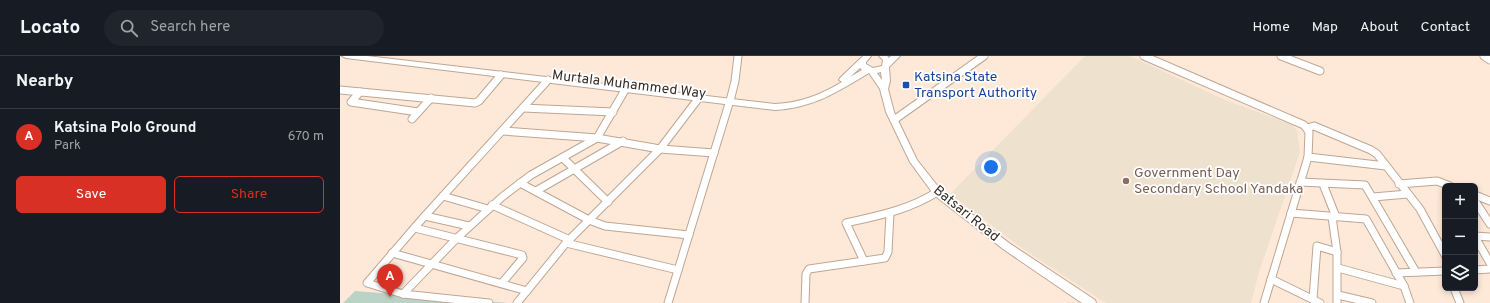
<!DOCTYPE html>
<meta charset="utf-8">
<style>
:root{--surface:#171b24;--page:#20242c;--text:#f1f3f6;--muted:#9ea1a6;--line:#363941;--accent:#d93025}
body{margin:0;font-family:Overpass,sans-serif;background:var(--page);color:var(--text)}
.controls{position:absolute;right:12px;bottom:12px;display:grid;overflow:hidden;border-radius:6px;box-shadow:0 2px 6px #0003}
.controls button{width:36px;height:36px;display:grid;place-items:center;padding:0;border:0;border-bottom:1px solid var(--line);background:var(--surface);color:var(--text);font:20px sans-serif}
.you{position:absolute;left:651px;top:111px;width:14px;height:14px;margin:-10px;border:3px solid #fff;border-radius:50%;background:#1a73e8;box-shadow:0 0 0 6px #1a73e833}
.badge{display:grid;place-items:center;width:26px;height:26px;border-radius:50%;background:var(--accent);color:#fff;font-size:13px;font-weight:700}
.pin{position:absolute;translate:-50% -33px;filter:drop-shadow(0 1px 2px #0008)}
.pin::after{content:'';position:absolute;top:21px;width:14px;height:12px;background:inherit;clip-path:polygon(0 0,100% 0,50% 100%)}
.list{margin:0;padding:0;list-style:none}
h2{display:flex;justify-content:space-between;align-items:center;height:52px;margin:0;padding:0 16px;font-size:17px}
h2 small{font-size:13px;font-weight:400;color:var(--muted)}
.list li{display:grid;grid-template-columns:26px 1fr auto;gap:12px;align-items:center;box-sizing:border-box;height:56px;padding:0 16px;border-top:1px solid var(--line)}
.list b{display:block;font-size:15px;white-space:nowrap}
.list p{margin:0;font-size:13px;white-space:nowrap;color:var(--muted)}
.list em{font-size:13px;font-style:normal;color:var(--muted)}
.actions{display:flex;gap:8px;padding:12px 16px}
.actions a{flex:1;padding:9px 0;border:1px solid var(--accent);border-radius:6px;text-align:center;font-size:14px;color:var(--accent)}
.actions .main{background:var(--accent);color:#fff}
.icon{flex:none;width:22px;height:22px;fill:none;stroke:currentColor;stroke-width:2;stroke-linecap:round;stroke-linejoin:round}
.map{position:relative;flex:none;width:1150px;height:247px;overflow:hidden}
header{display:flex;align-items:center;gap:24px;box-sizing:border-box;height:56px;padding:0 20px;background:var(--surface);border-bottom:1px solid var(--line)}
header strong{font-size:19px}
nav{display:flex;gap:22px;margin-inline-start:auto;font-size:14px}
.search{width:280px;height:36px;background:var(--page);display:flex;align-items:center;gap:10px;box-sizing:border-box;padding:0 14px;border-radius:22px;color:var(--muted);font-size:15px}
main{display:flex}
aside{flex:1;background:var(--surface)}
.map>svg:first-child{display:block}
.education{fill:#eee1cd}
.green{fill:#bbd2c6}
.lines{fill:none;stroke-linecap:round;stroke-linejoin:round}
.minor-casing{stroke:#bea693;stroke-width:9}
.major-casing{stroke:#bea693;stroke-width:2}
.minor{stroke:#fff;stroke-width:7}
.major{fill:#fff;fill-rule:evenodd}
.transit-dot{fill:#1a4fb4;stroke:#fff;stroke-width:1.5}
.education-dot{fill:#8d6e63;stroke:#fff;stroke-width:1.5}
.labels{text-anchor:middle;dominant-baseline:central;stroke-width:3.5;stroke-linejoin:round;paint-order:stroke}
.transit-label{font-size:14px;fill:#164399;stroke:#fff;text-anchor:start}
.street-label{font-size:14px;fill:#392f28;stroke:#fff}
.education-label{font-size:14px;fill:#785e54;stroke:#fff;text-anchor:start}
</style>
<header>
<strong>Locato</strong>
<div class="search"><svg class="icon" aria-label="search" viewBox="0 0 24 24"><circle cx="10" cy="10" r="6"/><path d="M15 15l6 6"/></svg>Search here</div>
<nav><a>Home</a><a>Map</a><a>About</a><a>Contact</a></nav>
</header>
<main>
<aside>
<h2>Nearby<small></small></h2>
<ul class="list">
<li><span class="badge">A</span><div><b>Katsina Polo Ground</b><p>Park</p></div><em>670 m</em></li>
</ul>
<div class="actions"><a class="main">Save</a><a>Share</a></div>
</aside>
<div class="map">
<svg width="1150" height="247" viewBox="0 0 1150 247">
<rect width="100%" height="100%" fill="#fee9d9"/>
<path class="education" d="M745,0H790L883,43L953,69L957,75L960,96L919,216L911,247H766L683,193L610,138Z"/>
<path class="green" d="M15,235L169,247H3Z"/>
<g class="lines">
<defs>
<g id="minor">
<path d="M804,0L964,69L969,76L968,101L924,247"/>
<path d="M941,0L980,15"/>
<path d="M1144,0L1150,4"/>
<path d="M0,34L135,47L139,45L161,19"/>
<path d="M20,36L11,46L78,56"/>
<path d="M183,52L273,56"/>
<path d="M72,63L91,42"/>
<path d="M554,64L644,0"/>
<path d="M967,72L974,70L1031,94L1037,98L1080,153L1105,199"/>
<path d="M163,75L257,82L320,93L374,97"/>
<path d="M968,101L1046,110"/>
<path d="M223,102L268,146"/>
<path d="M960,126L1025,129L1076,216"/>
<path d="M180,127L249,164L265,170L349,179"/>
<path d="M983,128L996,161"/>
<path d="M1059,128L1097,125L1110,130"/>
<path d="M196,135L283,85"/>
<path d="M1135,139L1150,145"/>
<path d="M103,140L148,153"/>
<path d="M1033,141L1068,138"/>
<path d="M1135,145L1150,168"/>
<path d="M152,149L230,184"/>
<path d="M951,157L1026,163L1064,230L1070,247"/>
<path d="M85,160L129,170"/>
<path d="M992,161L997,196V247"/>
<path d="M75,172L182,199L183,202L162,227"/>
<path d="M1135,180L1150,181"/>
<path d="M1135,181L1150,207"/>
<path d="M226,187L338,214"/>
<path d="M52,197L187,235"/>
<path d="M524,205L506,167C537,160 569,154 597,136"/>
<path d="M998,212L1064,230"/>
<path d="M1135,214L1150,213"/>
<path d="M1056,217L1105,215"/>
<path d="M931,223L980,247"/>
<path d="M1114,232L1120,247"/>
<path d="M63,238L117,182L162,141L191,119L257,82L285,34"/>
<path d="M998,239L1032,247"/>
<path d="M973,243L977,190L997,196"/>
<path d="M149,247L63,238L27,227L82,163L208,24"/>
<path d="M177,247L226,187L320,93L358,43"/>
<path d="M328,247L391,41L395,25L398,0"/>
<path d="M465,247L466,218L469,213L545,202L548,196L550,157"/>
</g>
<path id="major" d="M2,0H27L435,48C460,47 480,39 502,26L499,24L500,22L523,0H531L526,6V8L533,12L542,10L543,4L539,0H547L549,2L551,0H560L549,11L550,25L548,33L554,56L577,104L600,133L669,187L755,244L756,247H742L663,193L594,139L570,106L546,56L540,33L529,17C497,36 473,52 435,54L6,2ZM520,12L522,14L510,21ZM541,16L542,24L537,17Z"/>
</defs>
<use href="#minor" class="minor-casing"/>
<use href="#major" class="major-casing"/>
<use href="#minor" class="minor"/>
<use href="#major" class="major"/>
</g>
<rect class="transit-dot" x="562" y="25" width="8" height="8" rx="2"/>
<circle class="education-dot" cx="786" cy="125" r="4"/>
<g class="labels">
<g class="transit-label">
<text x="574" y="21">Katsina State<tspan x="574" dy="16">Transport Authority</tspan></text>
</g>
<g class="street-label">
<text transform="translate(289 29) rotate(7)">Murtala Muhammed Way</text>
<text transform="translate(626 158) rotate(39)">Batsari Road</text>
</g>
<g class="education-label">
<text x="794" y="117">Government Day<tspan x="794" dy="16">Secondary School Yandaka</tspan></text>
</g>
</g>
</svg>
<div class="controls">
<button>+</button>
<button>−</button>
<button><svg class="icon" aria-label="layers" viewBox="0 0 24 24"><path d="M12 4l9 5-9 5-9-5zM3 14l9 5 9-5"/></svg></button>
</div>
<div class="you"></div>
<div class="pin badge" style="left:50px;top:241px">A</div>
</div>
</main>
